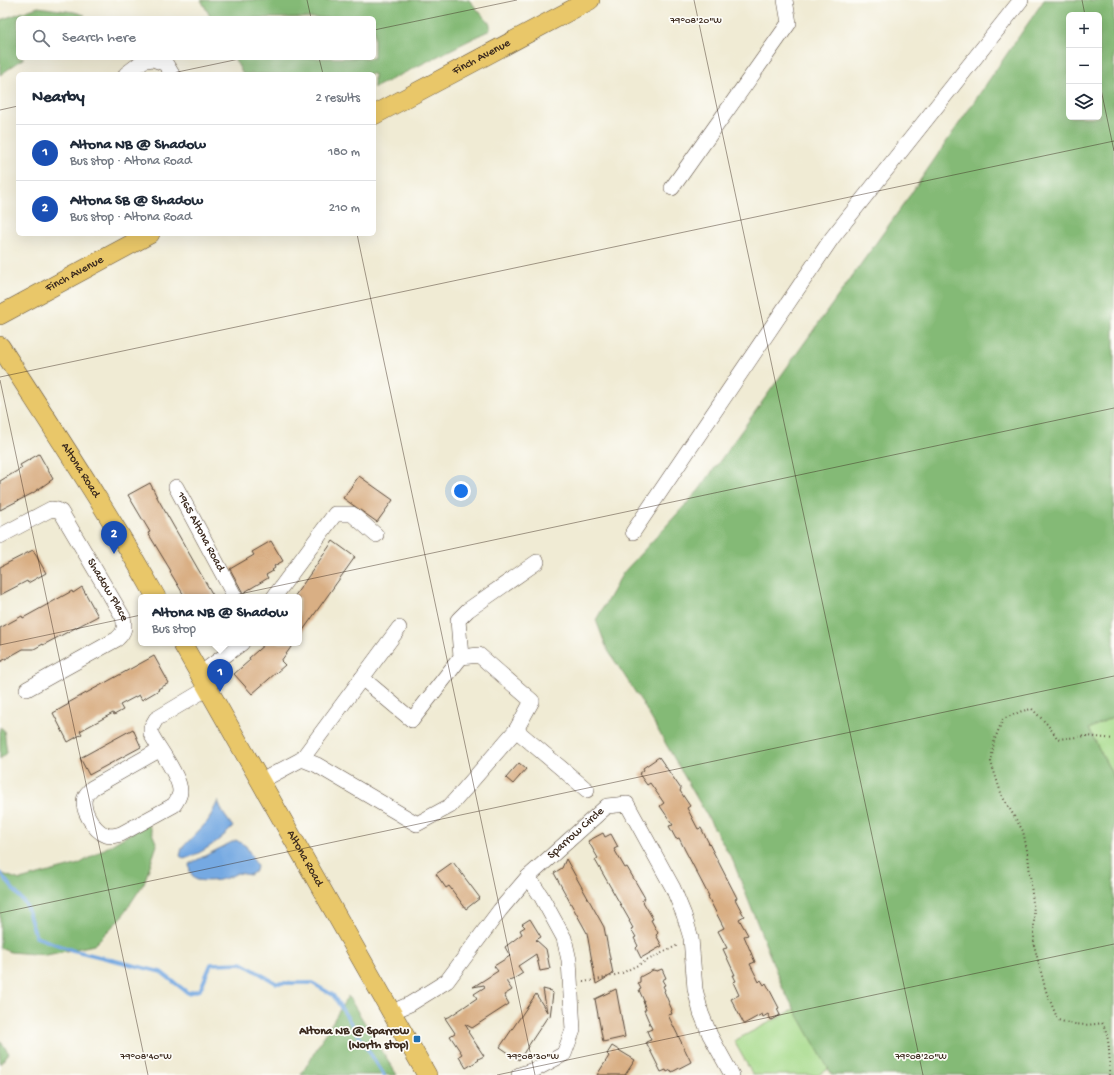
<!DOCTYPE html>
<meta charset="utf-8">
<style>
:root{--surface:#fff;--page:#f2f2f3;--text:#1f2937;--muted:#747a83;--line:#e0e1e3;--accent:#0b8043}
body{margin:0;font-family:"Gochi Hand",sans-serif;background:var(--page);color:var(--text)}
.controls{position:absolute;right:12px;top:12px;display:grid;overflow:hidden;border-radius:6px;box-shadow:0 4px 16px #0002}
.controls button{width:36px;height:36px;display:grid;place-items:center;padding:0;border:0;border-bottom:1px solid var(--line);background:var(--surface);color:var(--text);font:20px sans-serif}
.you{position:absolute;left:461px;top:491px;width:14px;height:14px;margin:-10px;border:3px solid #fff;border-radius:50%;background:#1a73e8;box-shadow:0 0 0 6px #1a73e833}
.badge{display:grid;place-items:center;width:26px;height:26px;border-radius:50%;background:var(--accent);color:#fff;font-size:13px;font-weight:700}
.pin{position:absolute;translate:-50% -33px;filter:drop-shadow(0 1px 2px #0008)}
.pin::after{content:'';position:absolute;top:21px;width:14px;height:12px;background:inherit;clip-path:polygon(0 0,100% 0,50% 100%)}
.popup{position:absolute;left:138px;top:594px;width:164px;height:52px;box-sizing:border-box;display:grid;place-content:center;border-radius:6px;background:var(--surface);filter:drop-shadow(0 1px 3px #0005);font-size:13px;white-space:nowrap;color:var(--muted)}
.popup b{font-size:15px;color:var(--text)}
.popup::after{content:'';position:absolute;left:50%;top:100%;margin-left:-8px;border:8px solid transparent;border-top-color:var(--surface)}
.list{margin:0;padding:0;list-style:none}
h2{display:flex;justify-content:space-between;align-items:center;height:52px;margin:0;padding:0 16px;font-size:17px}
h2 small{font-size:13px;font-weight:400;color:var(--muted)}
.list li{display:grid;grid-template-columns:26px 1fr auto;gap:12px;align-items:center;box-sizing:border-box;height:56px;padding:0 16px;border-top:1px solid var(--line)}
.list b{display:block;font-size:15px;white-space:nowrap}
.list p{margin:0;font-size:13px;white-space:nowrap;color:var(--muted)}
.list em{font-size:13px;font-style:normal;color:var(--muted)}
.icon{flex:none;width:22px;height:22px;fill:none;stroke:currentColor;stroke-width:2;stroke-linecap:round;stroke-linejoin:round}
.map{position:relative;flex:none;width:1114px;height:1075px;overflow:hidden}
.search{position:absolute;background:var(--surface);box-shadow:0 4px 16px #0002;left:16px;top:16px;width:360px;height:44px;display:flex;align-items:center;gap:10px;box-sizing:border-box;padding:0 14px;border-radius:6px;color:var(--muted);font-size:15px}
.panel{position:absolute;background:var(--surface);box-shadow:0 4px 16px #0002;left:16px;top:72px;width:360px;height:164px;border-radius:6px}
.map>svg:first-child{display:block}
.green{fill:#a6da8a;stroke:#708254}
.forest{fill:#84ba76;stroke:#60724a;fill-rule:evenodd}
.water{fill:#75a9e2;stroke:#586a80}
.lines{fill:none;stroke-linecap:round;stroke-linejoin:round}
.stream{stroke:#75a9e2;stroke-width:3.5}
.building{fill:#d9af84}
.minor-casing{stroke:#564739;stroke-width:16}
.major-casing{stroke:#564739;stroke-width:20}
.path{stroke:#564739;stroke-width:2;stroke-dasharray:1 3;stroke-linecap:butt}
.minor{stroke:#fff;stroke-width:15}
.major{stroke:#e9c769;stroke-width:19}
.ticks{fill:none;stroke:#3b2a1e;stroke-width:1;stroke-opacity:0.45}
.poi-dot{fill:#1f6fb2;stroke:#fdfcf7;stroke-width:1.5}
.labels{text-anchor:middle;dominant-baseline:central;stroke-width:3.5;stroke-linejoin:round;paint-order:stroke}
.street-label{font-size:12px;fill:#3b2a1e;stroke:#fdfcf7}
.poi-label{font-size:12px;font-weight:bold;fill:#3b2a1e;stroke:#fdfcf7;text-anchor:end}
.ticks-label{font-size:10px;text-anchor:middle;fill:#3b2a1e;stroke:#fdfcf7;stroke-width:3.5;stroke-linejoin:round;paint-order:stroke}
</style>
<div class="map">
<svg width="1114" height="1075" viewBox="0 0 1114 1075">
<rect width="100%" height="100%" fill="#fdfcf7"/>
<filter id="ink" filterUnits="userSpaceOnUse"><feTurbulence type="fractalNoise" baseFrequency=".025" numOctaves="2"/><feDisplacementMap in="SourceGraphic" scale="8" xChannelSelector="R" yChannelSelector="G"/><feConvolveMatrix kernelMatrix="1 2 1 2 8 2 1 2 1" color-interpolation-filters="sRGB"/></filter>
<filter id="wash" filterUnits="userSpaceOnUse"><feTurbulence type="fractalNoise" baseFrequency=".012" numOctaves="4" result="noise"/><feDisplacementMap in="SourceGraphic" scale="16" xChannelSelector="R" yChannelSelector="G"/><feGaussianBlur stdDeviation="0.9" result="paint"/><feColorMatrix in="noise" values="0 0 0 0 0 0 0 0 0 0 0 0 0 0 0 0 0 1.4 0 .05"/><feComposite in="paint" operator="in"/></filter>
<g filter="url(#wash)">
<rect width="100%" height="100%" fill="#f0ebd4"/>
<g class="green">
<path d="M1114,716V778L1089,729Z"/>
<path d="M795,1009L829,1069L818,1075H753L734,1041Z"/>
</g>
<g class="forest">
<path d="M201,0H469L490,24V30L374,88V74H243L234,58H374V18H211Z"/>
<path d="M1044,0H1114V716L1089,729L1114,778V1075H832L783,989L733,861L643,704L607,649L596,620L623,573L699,490L901,208ZM1069,15H1099V117H1069Z"/>
<path d="M38,7L74,12L85,15L81,18H18V58H24L0,75V20Z"/>
<path d="M0,727L4,730L7,753L0,759Z"/>
<path d="M148,823L157,845L144,883L121,918L94,945L47,955L10,952L0,948V873L20,880L79,864Z"/>
<path d="M348,996L397,1075H301Z"/>
<path d="M0,1041L9,1053L0,1064Z"/>
</g>
<g class="water">
<path d="M218,801L223,813L233,827C219,841 203,853 184,859L180,856L182,848L208,821Z"/>
<path d="M236,840L246,846L257,866L256,871L250,875L237,873C224,881 211,882 196,880L190,872L189,864Z"/>
</g>
<g class="lines">
<path class="stream" d="M0,873L26,905L36,937L72,950L161,972L188,993L200,990L211,964L242,963L276,983H312L333,995L384,1075"/>
</g>
<g id="blocks">
<g class="building">
<path d="M39,454L53,479L33,493L0,510V481L22,468L20,465Z"/>
<path d="M359,476L393,500L377,522L343,498Z"/>
<path d="M150,483L158,499L214,597H185L170,572L171,571L148,533L150,532L128,495Z"/>
<path d="M271,541L283,561L274,566L275,568L272,570L273,571L266,575L268,578L243,593L230,569L254,555L252,552Z"/>
<path d="M333,541L355,557L299,636V597H294Z"/>
<path d="M33,550L46,573L28,583L27,581L0,595V567Z"/>
<path d="M82,587L98,616L43,645V644L34,649H23L0,662V628L22,616L23,618L72,591L73,593Z"/>
<path d="M266,643H294L281,661L285,665L252,694L234,674L250,660L249,658Z"/>
<path d="M154,656L169,683L158,689L159,690L142,700L139,695L120,705L123,710L114,715L113,713L80,731L82,734L68,742L53,713L69,704L68,703Z"/>
<path d="M133,729L141,747L89,775L80,758Z"/>
<path d="M659,757L681,789L680,791L690,806L687,808L698,829L701,828L737,898L735,899L744,916L739,919L748,935L744,936L755,962L750,964L759,982L761,980L764,985L766,983L779,1008L777,1009L780,1015L771,1020L768,1014L763,1017L762,1014L744,1024L731,999L739,995L733,982L736,981L733,975H735L723,949L727,948L718,931L724,928L708,897L709,896L685,850L679,838L676,839L669,826L673,825L660,806L664,803L650,783L647,785L639,774L644,770L643,768Z"/>
<path d="M519,763L526,769L513,784L506,778Z"/>
<path d="M603,833L605,837L611,834L618,847L614,849L625,868L627,867L645,898L642,900L653,919L651,920L658,933L656,935L662,946L641,958L636,948L638,946L634,938L636,937L631,929L633,928L629,921H630L595,860L598,858L588,841Z"/>
<path d="M566,859L604,927L613,974L596,984L587,933L554,873L562,868Z"/>
<path d="M453,862L480,898L466,909L449,886L446,888L436,874Z"/>
<path d="M530,919L541,937L536,940L546,949L550,969L540,971L536,954L518,966L523,973L512,980L506,981L512,990L504,995L509,1004L472,1028L465,1024L469,1031L468,1032L484,1056L478,1059L479,1060L466,1068L459,1056L462,1054L450,1036L455,1033L445,1018L449,1017L477,998L474,994L485,987L484,985L473,987L498,971L494,966L510,956L505,947L522,934L520,930L525,927L522,924Z"/>
<path d="M662,969L666,978L662,980L665,985L663,986L665,990L664,991L672,1010L671,1011L672,1014L668,1015L691,1062L672,1072L671,1070L667,1072L666,1070L661,1072L646,1042L651,1040L647,1031L652,1029L644,1010H646L643,1001H644L639,990L641,989L638,983L640,982V977L653,970L657,971Z"/>
<path d="M543,989L551,991L553,993L550,1017L548,1016L519,1060L500,1047L536,994L547,1012Z"/>
<path d="M616,989L625,1037L603,1042L595,999Z"/>
<path d="M612,1046L635,1060L625,1075H597L609,1056L607,1054Z"/>
</g>
</g>
</g>
<g filter="url(#ink)">
<use href="#blocks" fill-opacity="0" stroke="#564739" stroke-width="1"/>
<g class="lines">
<defs>
<g id="minor">
<path d="M126,74L143,61L153,59L166,64L172,74"/>
<path d="M672,188L789,23L785,0"/>
<path id="s1" d="M176,487L235,597"/>
<path d="M633,532L832,238L1021,0"/>
<path id="s2" d="M0,536L51,509L57,510L61,512L123,617C125,627 125,632 117,639L27,689"/>
<path d="M274,597L335,514H352L376,535"/>
<path d="M200,674L242,643"/>
<path d="M362,678L412,720L461,657L458,620L468,610L537,562"/>
<path d="M516,730L587,790"/>
<path d="M159,750L92,788C90,791 87,793 86,795C79,807 94,831 106,835C111,837 116,835 121,834L174,805C177,800 180,797 180,791C180,776 158,748 151,734V728L156,719L208,688"/>
<path d="M302,759L317,765L417,824L450,806L516,730L532,701L479,655L461,657"/>
<path d="M261,781L302,759L399,628"/>
<path id="s3" d="M392,1012L410,1004L447,981L500,910L528,877L607,806L627,804L673,888L684,915L691,938L695,989L701,1013L710,1035L732,1075"/>
<path d="M519,1075L536,1069L564,1054L573,1030L569,960L564,938L541,896L528,877"/>
</g>
<g id="major">
<path id="s4" d="M374,115L590,0"/>
<path id="s5" d="M0,315L150,234"/>
<path id="s6" d="M0,346C53,429 108,511 156,597"/>
<path id="s7" d="M182,643L427,1075"/>
</g>
</defs>
<use href="#minor" class="minor-casing"/>
<use href="#major" class="major-casing"/>
<g class="path">
<path d="M583,982L601,979L622,973L678,945"/>
<path d="M1109,1075C1110,1061 1110,1034 1102,1023C1086,1026 1074,1025 1058,1020L1046,991L1034,945V913L1028,855L1023,831L1002,796L991,762L994,741L1003,719L1022,711L1032,709L1047,724L1058,739L1087,736L1114,739"/>
</g>
<use href="#minor" class="minor"/>
<use href="#major" class="major"/>
</g>
</g>
<path class="ticks" d="M307,0L311,18M694,0L923,1075M1082,0L1085,15M374,30L517,0M319,58L323,74M168,74L244,58M1099,80L1114,151M0,110L18,106M357,234L535,1075M0,377L1114,141M0,380L148,1075M0,645L1114,408M0,913L1114,676M497,1075L1114,944"/>
<rect class="poi-dot" x="413" y="1035" width="8" height="8" rx="2"/>
<g class="labels">
<g class="street-label">
<text stroke="none"><textPath href="#s4" startOffset="122">Finch Avenue</textPath></text>
<text stroke="none"><textPath href="#s5" startOffset="85">Finch Avenue</textPath></text>
<text stroke="none"><textPath href="#s6" startOffset="148">Altona Road</textPath></text>
<text stroke="none"><textPath href="#s1" startOffset="51">1965 Altona Road</textPath></text>
<text stroke="none"><textPath href="#s2" startOffset="159">Shadow Place</textPath></text>
<text stroke="none"><textPath href="#s3" startOffset="260">Sparrow Circle</textPath></text>
<text stroke="none"><textPath href="#s7" startOffset="248">Altona Road</textPath></text>
</g>
<g class="poi-label">
<text x="409" y="1032">Altona NB @ Sparrow<tspan x="409" dy="14">(North stop)</tspan></text>
</g>
</g>
<g class="ticks-label">
<text x="696" y="23">79°08'20"W</text>
<text x="146" y="1059">79°08'40"W</text>
<text x="533" y="1059">79°08'30"W</text>
<text x="921" y="1059">79°08'20"W</text>
</g>
</svg>
<div class="controls">
<button>+</button>
<button>−</button>
<button><svg class="icon" aria-label="layers" viewBox="0 0 24 24"><path d="M12 4l9 5-9 5-9-5zM3 14l9 5 9-5"/></svg></button>
</div>
<div class="you"></div>
<div class="pin badge" style="left:220px;top:692px;background:#1a4fb4">1</div>
<div class="popup"><b>Altona NB @ Shadow</b>Bus stop</div>
<div class="pin badge" style="left:114px;top:554px;background:#1a4fb4">2</div>
<div class="search"><svg class="icon" aria-label="search" viewBox="0 0 24 24"><circle cx="10" cy="10" r="6"/><path d="M15 15l6 6"/></svg>Search here</div>
<section class="panel">
<h2>Nearby<small>2 results</small></h2>
<ul class="list">
<li><span class="badge" style="background:#1a4fb4">1</span><div><b>Altona NB @ Shadow</b><p>Bus stop · Altona Road</p></div><em>180 m</em></li>
<li><span class="badge" style="background:#1a4fb4">2</span><div><b>Altona SB @ Shadow</b><p>Bus stop · Altona Road</p></div><em>210 m</em></li>
</ul>
</section>
</div>
